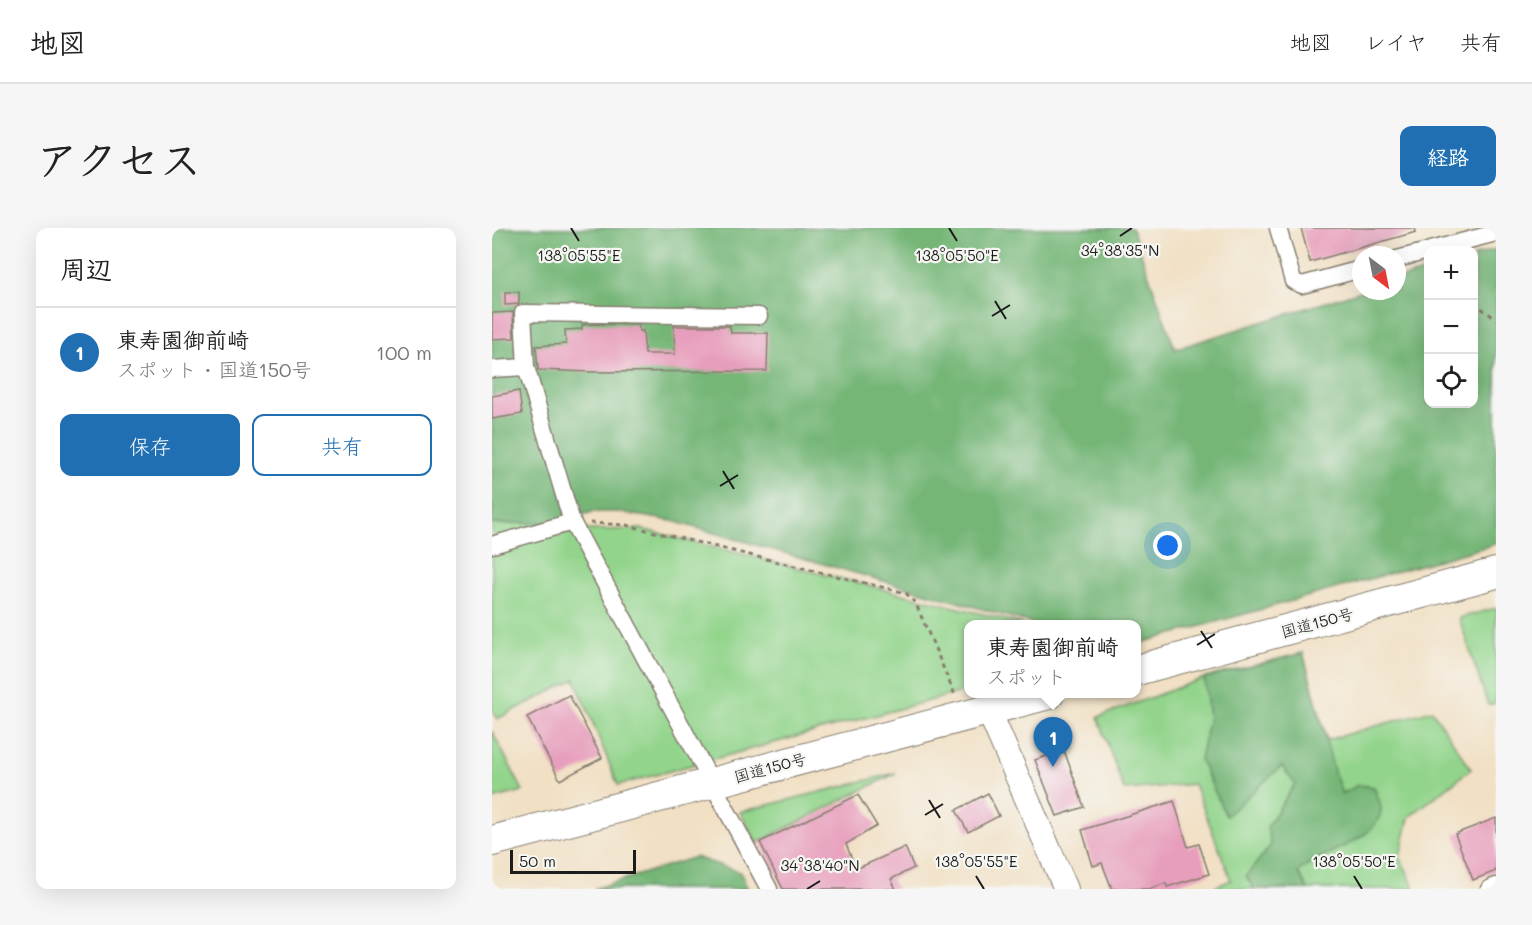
<!DOCTYPE html>
<html lang="ja">
<meta charset="utf-8">
<style>
:root{--surface:#fff;--page:#f6f6f6;--text:#222;--muted:#767676;--line:#e0e0e0;--accent:#1f6fb2}
body{margin:0;font-family:Mali,"Klee One",sans-serif;background:var(--page);color:var(--text)}
.controls{position:absolute;right:18px;top:18px;display:grid;overflow:hidden;border-radius:12px;box-shadow:0 6px 24px #0002}
.controls button{width:54px;height:54px;display:grid;place-items:center;padding:0;border:0;border-bottom:2px solid var(--line);background:var(--surface);color:var(--text);font:30px sans-serif}
.compass{position:absolute;left:860px;top:18px;width:54px;height:54px;border-radius:50%;background:var(--surface);box-shadow:0 6px 24px #0002;rotate:148deg}
.scale{position:absolute;left:18px;bottom:15px;width:126px;box-sizing:border-box;padding-left:6px;border:3px solid #1c1c1c;border-top:0;font-size:16px;line-height:21px;white-space:nowrap;color:#1c1c1c;-webkit-text-stroke:4px #f6f6f2;paint-order:stroke}
.you{position:absolute;left:676px;top:318px;width:21px;height:21px;margin:-15px;border:4px solid #fff;border-radius:50%;background:#1a73e8;box-shadow:0 0 0 9px #1a73e833}
.badge{display:grid;place-items:center;width:39px;height:39px;border-radius:50%;background:var(--accent);color:#fff;font-size:20px;font-weight:700}
.pin{position:absolute;translate:-50% -50px;filter:drop-shadow(0 2px 3px #0008)}
.pin::after{content:'';position:absolute;top:32px;width:21px;height:18px;background:inherit;clip-path:polygon(0 0,100% 0,50% 100%)}
.popup{position:absolute;left:472px;top:392px;width:177px;height:78px;box-sizing:border-box;display:grid;place-content:center;border-radius:12px;background:var(--surface);filter:drop-shadow(0 2px 4px #0005);font-size:20px;white-space:nowrap;color:var(--muted)}
.popup b{font-size:22px;color:var(--text)}
.popup::after{content:'';position:absolute;left:50%;top:100%;margin-left:-12px;border:12px solid transparent;border-top-color:var(--surface)}
.list{margin:0;padding:0;list-style:none}
h2{display:flex;justify-content:space-between;align-items:center;height:78px;margin:0;padding:0 24px;font-size:26px}
h2 small{font-size:20px;font-weight:400;color:var(--muted)}
.list li{display:grid;grid-template-columns:39px 1fr auto;gap:18px;align-items:center;box-sizing:border-box;height:90px;padding:0 24px;border-top:2px solid var(--line)}
.list b{display:block;font-size:22px;white-space:nowrap}
.list p{margin:0;font-size:20px;white-space:nowrap;color:var(--muted)}
.list em{font-size:20px;font-style:normal;color:var(--muted)}
.actions{display:flex;gap:12px;padding:18px 24px}
.actions a{flex:1;padding:14px 0;border:2px solid var(--accent);border-radius:12px;text-align:center;font-size:21px;color:var(--accent)}
.actions .main{background:var(--accent);color:#fff}
.icon{flex:none;width:33px;height:33px;fill:none;stroke:currentColor;stroke-width:2;stroke-linecap:round;stroke-linejoin:round}
.map{position:relative;flex:none;width:1004px;height:661px;overflow:hidden;border-radius:12px}
header{display:flex;align-items:center;gap:36px;box-sizing:border-box;height:84px;padding:0 30px;background:var(--surface);border-bottom:2px solid var(--line)}
header strong{font-size:28px}
nav{display:flex;gap:33px;margin-inline-start:auto;font-size:21px}
.intro{display:flex;align-items:center;justify-content:space-between;box-sizing:border-box;height:144px;padding:0 36px}
h1{margin:0;font-size:42px}
.button{padding:15px 27px;border-radius:12px;background:var(--accent);color:#fff;font-size:21px;font-weight:700}
main{display:flex;gap:36px;padding:0 36px}
aside{flex:1;background:var(--surface);border-radius:12px;box-shadow:0 6px 24px #0002}
.map>svg:first-child{display:block}
.green{fill:#92d48b;stroke:#577854;stroke-width:1.5}
.forest{fill:#75b677;stroke:#48694a;stroke-width:1.5}
.building{fill:#e79ebc}
.lines{fill:none;stroke-linecap:round;stroke-linejoin:round}
.street-casing{stroke:#867e70;stroke-width:19}
.secondary-casing{stroke:#867e70;stroke-width:26}
.highway-casing{stroke:#867e70;stroke-width:32}
.path{stroke:#867e70;stroke-width:3;stroke-dasharray:4.5 4.5;stroke-linecap:butt}
.street{stroke:#fff;stroke-width:16}
.secondary{stroke:#fff;stroke-width:24}
.highway{stroke:#fff;stroke-width:30}
.ticks{fill:none;stroke:#1c1c1c;stroke-width:2}
.labels{text-anchor:middle;dominant-baseline:central;stroke-width:4.5;stroke-linejoin:round;paint-order:stroke}
.street-label{font-size:16px;fill:#1c1c1c;stroke:#f6f6f2}
.ticks-label{font-size:15px;text-anchor:middle;fill:#1c1c1c;stroke:#f6f6f2;stroke-width:4.5;stroke-linejoin:round;paint-order:stroke}
</style>
<header>
<strong>地図</strong>
<nav><a>地図</a><a>レイヤ</a><a>共有</a></nav>
</header>
<div class="intro"><h1>アクセス</h1><a class="button">経路</a></div>
<main>
<aside>
<h2>周辺<small></small></h2>
<ul class="list">
<li><span class="badge">1</span><div><b>東寿園御前崎</b><p>スポット · 国道150号</p></div><em>100 m</em></li>
</ul>
<div class="actions"><a class="main">保存</a><a>共有</a></div>
</aside>
<div class="map">
<svg width="1004" height="661" viewBox="0 0 1004 661">
<rect width="100%" height="100%" fill="#f6f6f2"/>
<filter id="ink" filterUnits="userSpaceOnUse"><feTurbulence type="fractalNoise" baseFrequency=".0167" numOctaves="2"/><feDisplacementMap in="SourceGraphic" scale="12" xChannelSelector="R" yChannelSelector="G"/><feConvolveMatrix kernelMatrix="1 2 1 2 8 2 1 2 1" color-interpolation-filters="sRGB"/></filter>
<filter id="wash" filterUnits="userSpaceOnUse"><feTurbulence type="fractalNoise" baseFrequency=".008" numOctaves="4" result="noise"/><feDisplacementMap in="SourceGraphic" scale="24" xChannelSelector="R" yChannelSelector="G"/><feGaussianBlur stdDeviation="1.35" result="paint"/><feColorMatrix in="noise" values="0 0 0 0 0 0 0 0 0 0 0 0 0 0 0 0 0 1.4 0 .05"/><feComposite in="paint" operator="in"/></filter>
<g filter="url(#wash)">
<rect width="100%" height="100%" fill="#f1e0c4"/>
<g class="green">
<path d="M67,294L0,311V296Z"/>
<path d="M149,301L531,396H477V462L126,557L83,451L5,491L0,482V325L68,303Z"/>
<path d="M1004,380V475L996,477L967,390Z"/>
<path d="M811,425L835,512L940,482L979,541L917,589L908,629L923,661H718L739,652L702,556L632,562L606,489L712,450Z"/>
<path d="M0,503L31,563L0,571Z"/>
<path d="M404,545L265,615L248,584Z"/>
</g>
<g class="forest">
<path d="M0,0H640L683,121L869,63H905V52L936,42V176H982V28L1004,21V316L645,416V396H543L180,293L125,284H100L67,294L0,296Z"/>
<path d="M811,425L842,543L850,566L866,557L882,559C884,565 889,575 889,581C887,614 827,623 806,644L816,661H762L754,648L779,617L775,599L803,556L790,538L734,588L708,531L717,489L712,450Z"/>
<path d="M203,629L248,644L256,661H102Z"/>
</g>
<g id="blocks">
<g class="building">
<path d="M809,0H923L924,4L818,34Z"/>
<path d="M13,64H27V76L13,77Z"/>
<path d="M21,84L22,110L0,111V85Z"/>
<path d="M104,96L147,97V103H151L153,126H183L182,98H238L239,105H276L275,143L98,144L46,142L44,118L74,116L73,102L90,101V97Z"/>
<path d="M27,163L30,186L0,191V168Z"/>
<path d="M77,467L110,530L68,552L35,489Z"/>
<path d="M572,522L592,579L565,588L543,532Z"/>
<path d="M496,565L507,588L476,604L464,582Z"/>
<path d="M366,567L385,598L354,616L364,641L413,619L422,640L399,651L404,661H291L268,614Z"/>
<path d="M682,573L696,619L707,616L717,646L675,659L674,655L657,661H620L610,635L601,638L590,602Z"/>
<path d="M1004,590V643L981,652L963,606Z"/>
</g>
</g>
</g>
<g filter="url(#ink)">
<use href="#blocks" fill-opacity="0" stroke="#867e70" stroke-width="1.5"/>
<g class="lines">
<defs>
<g id="street">
<path d="M786,0L801,53L810,57L869,41"/>
<path d="M938,22L1004,5"/>
<path d="M905,31L936,23"/>
<path d="M267,88L31,85L34,139L80,294L277,661"/>
<path d="M0,141L34,139"/>
<path d="M0,317L80,294"/>
<path d="M997,661L1004,658"/>
</g>
<path id="secondary" d="M496,481L574,661"/>
<g id="highway">
<path d="M645,442L1004,345"/>
<path d="M0,613L557,466"/>
</g>
</defs>
<use href="#street" class="street-casing"/>
<use href="#secondary" class="secondary-casing"/>
<use href="#highway" class="highway-casing"/>
<g class="path">
<path d="M982,75L1004,91"/>
<path d="M98,295L134,297L414,365L424,376L463,467"/>
</g>
<use href="#street" class="street"/>
<use href="#secondary" class="secondary"/>
<use href="#highway" class="highway"/>
</g>
</g>
<path class="ticks" d="M79,0L87,13M457,0L465,13M628,8L640,0M503,73L514,91M500,88L518,77M231,243L242,261M228,258L246,247M709,403L720,420M705,417L723,406M437,572L448,590M433,587L451,576M484,648L492,661M862,648L870,661M315,661L328,653"/>
<g class="labels">
<g class="street-label">
<text transform="translate(825 394) rotate(-15)">国道150号</text>
<text transform="translate(278 539) rotate(-15)">国道150号</text>
</g>
</g>
<g class="ticks-label">
<text x="628" y="28">34°38'35"N</text>
<text x="87" y="33">138°05'55"E</text>
<text x="465" y="33">138°05'50"E</text>
<text x="484" y="639">138°05'55"E</text>
<text x="862" y="639">138°05'50"E</text>
<text x="328" y="643">34°38'40"N</text>
</g>
</svg>
<div class="controls">
<button>+</button>
<button>−</button>
<button><svg class="icon" aria-label="locate" viewBox="0 0 24 24"><circle cx="12" cy="12" r="6"/><path d="M12 2v4M12 18v4M2 12h4M18 12h4"/></svg></button>
</div>
<svg class="compass" viewBox="-18 -18 36 36"><path d="M0-13l5 13h-10z" fill="#e53935"/><path d="M0 13l5-13h-10z" fill="#767676"/></svg>
<div class="scale">50 m</div>
<div class="you"></div>
<div class="pin badge" style="left:561px;top:539px">1</div>
<div class="popup"><b>東寿園御前崎</b>スポット</div>
</div>
</main>
